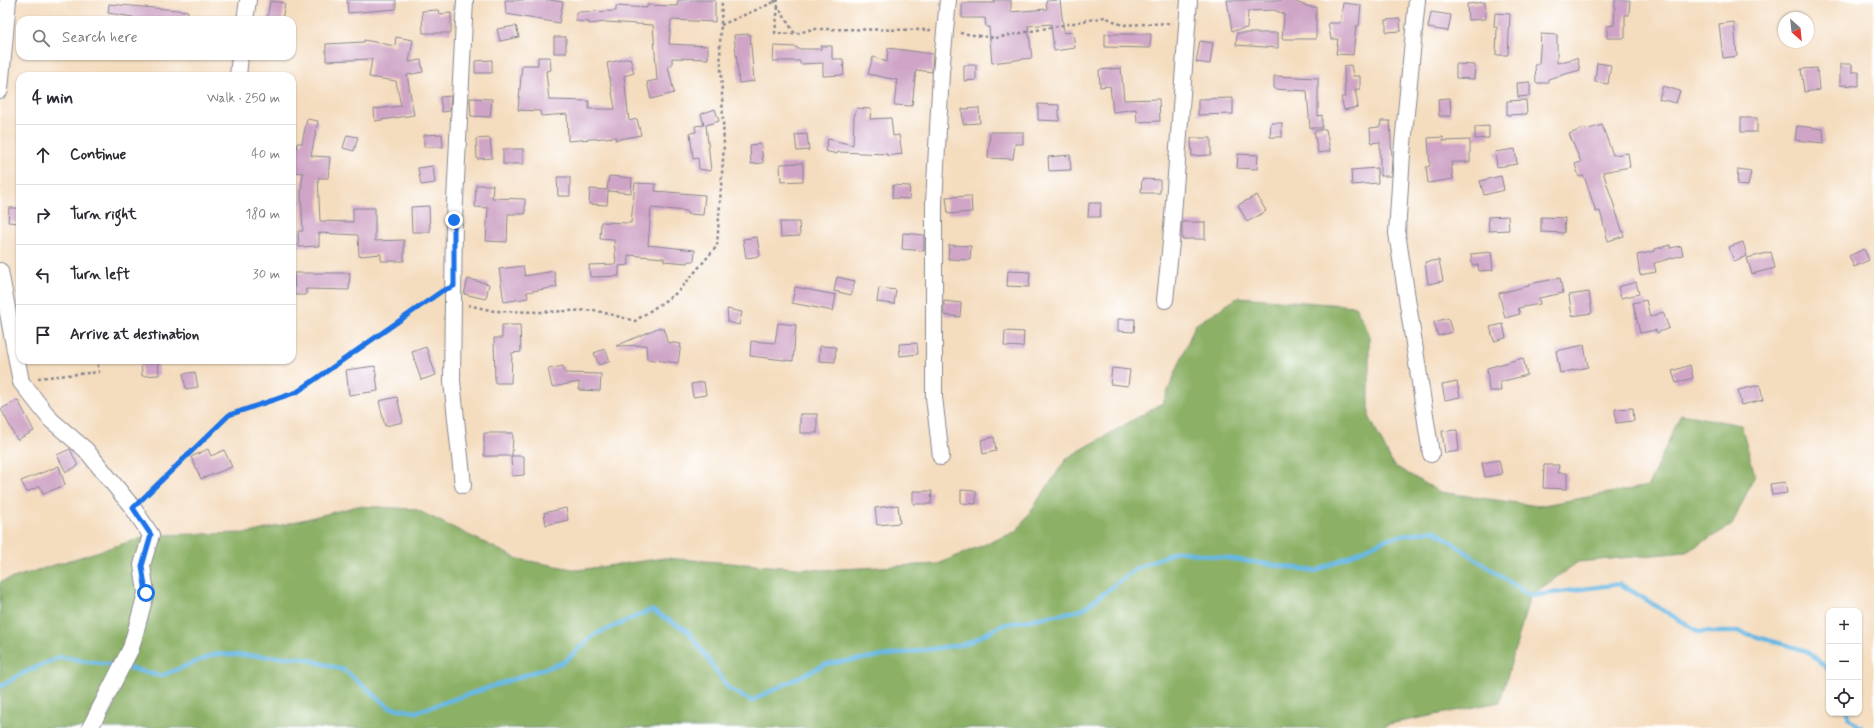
<!DOCTYPE html>
<meta charset="utf-8">
<style>
:root{--surface:#fff;--page:#f2f2f3;--text:#2b2b33;--muted:#7c7c81;--line:#e1e1e2}
body{margin:0;font-family:Mynerve,sans-serif;background:var(--page);color:var(--text)}
.controls{position:absolute;right:12px;bottom:12px;display:grid;overflow:hidden;border-radius:8px;box-shadow:0 1px 3px #0004}
.controls button{width:36px;height:36px;display:grid;place-items:center;padding:0;border:0;border-bottom:1px solid var(--line);background:var(--surface);color:var(--text);font:20px sans-serif}
.compass{position:absolute;left:1778px;top:12px;width:36px;height:36px;border-radius:50%;background:var(--surface);box-shadow:0 1px 3px #0004;rotate:153deg}
.stop{position:absolute;width:12px;height:12px;margin:-9px;border:3px solid #1a73e8;border-radius:50%;background:#fff}
.stop.end{background:#1a73e8;border-color:#fff;box-shadow:0 1px 4px #0008}
.list{margin:0;padding:0;list-style:none}
h2{display:flex;justify-content:space-between;align-items:center;height:52px;margin:0;padding:0 16px;font-size:17px}
h2 small{font-size:13px;font-weight:400;color:var(--muted)}
.list li{display:grid;grid-template-columns:26px 1fr auto;gap:12px;align-items:center;box-sizing:border-box;height:60px;padding:0 16px;border-top:1px solid var(--line)}
.list b{display:block;font-size:15px;white-space:nowrap}
.list em{font-size:13px;font-style:normal;color:var(--muted)}
.icon{flex:none;width:22px;height:22px;fill:none;stroke:currentColor;stroke-width:2;stroke-linecap:round;stroke-linejoin:round}
.map{position:relative;flex:none;width:1874px;height:728px;overflow:hidden}
.search{position:absolute;background:var(--surface);box-shadow:0 1px 3px #0004;left:16px;top:16px;width:280px;height:44px;display:flex;align-items:center;gap:10px;box-sizing:border-box;padding:0 14px;border-radius:12px;color:var(--muted);font-size:15px}
.panel{position:absolute;background:var(--surface);box-shadow:0 1px 3px #0004;left:16px;top:72px;width:280px;height:292px;border-radius:12px}
.map>svg:first-child{display:block}
.forest{fill:#8cb166;stroke:#547062}
.lines{fill:none;stroke-linecap:round;stroke-linejoin:round}
.stream{stroke:#68b8e3;stroke-width:4.5}
.building{fill:#cfa4c6}
.minor-casing{stroke:#88868e;stroke-width:18}
.path{stroke:#88868e;stroke-width:2.5;stroke-dasharray:3 3;stroke-linecap:butt}
.minor{stroke:#fff;stroke-width:16}
.route{stroke:#1a73e8;stroke-width:5}
</style>
<div class="map">
<svg width="1874" height="728" viewBox="0 0 1874 728">
<rect width="100%" height="100%" fill="#fff"/>
<filter id="ink" filterUnits="userSpaceOnUse"><feTurbulence type="fractalNoise" baseFrequency=".025" numOctaves="2"/><feDisplacementMap in="SourceGraphic" scale="8" xChannelSelector="R" yChannelSelector="G"/><feConvolveMatrix kernelMatrix="1 2 1 2 8 2 1 2 1" color-interpolation-filters="sRGB"/></filter>
<filter id="wash" filterUnits="userSpaceOnUse"><feTurbulence type="fractalNoise" baseFrequency=".012" numOctaves="4" result="noise"/><feDisplacementMap in="SourceGraphic" scale="16" xChannelSelector="R" yChannelSelector="G"/><feGaussianBlur stdDeviation="0.9" result="paint"/><feColorMatrix in="noise" values="0 0 0 0 0 0 0 0 0 0 0 0 0 0 0 0 0 1.4 0 .05"/><feComposite in="paint" operator="in"/></filter>
<g filter="url(#wash)">
<rect width="100%" height="100%" fill="#f4dcbe"/>
<path class="forest" d="M1239,297L1355,306L1369,333V416L1393,465L1440,492L1538,506L1648,486L1681,414L1741,425L1755,475L1732,525L1686,552L1578,562L1530,596L1500,702L1389,724L1378,728H0V582L151,535L250,533L358,506L415,509L518,559L578,570L665,558L822,570L938,564L1017,531L1067,458L1163,403L1195,325Z"/>
<g class="lines">
<g class="stream">
<path d="M0,687L23,673L60,657L121,666L161,676L215,654L303,658L344,670L389,707L416,712L564,662L594,635L651,610L688,631L728,688L751,701L826,664L966,644L1002,625L1082,610L1137,568L1177,551L1316,571L1389,538L1434,530L1530,596L1620,584L1699,632H1740L1807,651L1829,670"/>
<path d="M1847,713L1849,718L1862,728"/>
</g>
</g>
<g id="blocks">
<g class="building">
<path d="M347,0H396V9L348,13Z"/>
<path d="M505,0H550L563,2L559,23L506,14Z"/>
<path d="M678,0H715V22L671,20L669,44L708,46V59L672,58V65L668,66L674,93L651,99L647,82L657,80L653,25L606,22L589,24V22L576,21V12L616,11V6L647,8V5L677,6Z"/>
<path d="M994,0H1011V12L1047,9L1046,1L1060,0L1064,33L1073,32L1075,48L1054,51L1051,24L1028,26L1032,58L992,63L989,27H986L985,18H962V3H994Z"/>
<path d="M1227,0H1290L1310,7H1316V39H1282L1284,14L1274,10L1248,11L1247,28L1232,31Z"/>
<path d="M1615,0H1630L1629,15H1625V38H1607V26L1614,25Z"/>
<path d="M270,1L285,3L282,20H267Z"/>
<path d="M1485,2L1486,19L1468,20L1467,4Z"/>
<path d="M1343,3L1361,5L1359,26H1356L1353,55L1336,54L1338,39H1331L1328,23H1340Z"/>
<path d="M109,4L188,11L187,20H132L133,17L108,13Z"/>
<path d="M438,10L439,14L451,13V33H423L422,11Z"/>
<path d="M1431,12L1451,15L1448,31L1428,28Z"/>
<path d="M1495,13L1510,14L1508,55H1496L1497,27H1494Z"/>
<path d="M1400,19L1401,31L1386,32V20Z"/>
<path d="M1734,22L1737,56L1723,58L1719,24Z"/>
<path d="M516,26L519,37L500,41L497,29Z"/>
<path d="M1237,33H1278V48L1236,45Z"/>
<path d="M750,34L754,81L739,83L734,35Z"/>
<path d="M1105,34H1151L1150,48L1105,47Z"/>
<path d="M1541,34L1557,35V63L1577,58L1580,70L1548,79V83H1536L1535,64H1539Z"/>
<path d="M396,37L413,40L409,62L421,60L423,72L407,75L414,115L375,121L374,109L401,106L396,81L369,77L372,59L326,61V44L364,42V40L395,46Z"/>
<rect x="554" y="37" width="12" height="16"/>
<path d="M1200,41L1213,43L1210,64L1196,62Z"/>
<path d="M774,46L797,47V49H821V46H832V59H843L844,75L823,76V63L800,64V61H773Z"/>
<path d="M888,48L933,54L932,72L916,70L912,106L894,105L897,80L868,74L873,57L887,62Z"/>
<path d="M538,57H550L551,70L546,71L549,100L589,101V109H615L607,63L630,58L634,73L624,76L629,121L637,119L641,135L615,140L616,137L568,141L567,114L541,116L540,111L518,110L522,65H538Z"/>
<path d="M492,60V73H475V61Z"/>
<path d="M1597,63L1611,65L1608,84L1595,82Z"/>
<path d="M1456,64L1475,65L1474,79L1456,78Z"/>
<path d="M1840,64H1852V72H1859V86L1840,85Z"/>
<path d="M964,65H976V80L964,81Z"/>
<path d="M1351,65L1353,76H1360V89H1355L1358,107L1344,110L1341,97H1345L1344,66Z"/>
<path d="M1121,68L1124,100L1159,99L1160,121L1137,122L1136,109L1113,112L1110,86L1100,87L1099,70Z"/>
<path d="M1817,68L1819,90L1804,92L1801,69Z"/>
<path d="M1274,76L1318,78V116L1322,115V128H1310L1307,91L1274,89Z"/>
<path d="M1530,82V96L1518,97L1517,83Z"/>
<path d="M1663,86L1680,91L1676,103L1659,99Z"/>
<path d="M451,96L450,111L442,112L440,97Z"/>
<path d="M470,98L492,99L490,117L471,116Z"/>
<path d="M1233,98V114L1198,115V99Z"/>
<path d="M1450,98L1451,116H1439L1438,99Z"/>
<path d="M1526,100L1527,114L1507,115V101Z"/>
<path d="M1038,104L1059,105V121L1038,120Z"/>
<path d="M857,108L871,109L870,119L891,118L893,136L899,135L902,154L887,156V154L838,152L837,154L825,151L828,139L853,145L854,117Z"/>
<path d="M979,108L980,123L963,124L962,109Z"/>
<path d="M715,109L719,121L706,125L711,171L699,169L698,158L693,159L690,133L696,132L695,126L704,125L701,114Z"/>
<rect x="1741" y="118" width="16" height="14"/>
<path d="M307,119L318,121L311,156L330,157L328,178H318L320,221L353,222V208H375V241L404,240V261H381V254L359,256L358,235L319,233V246L299,247L298,231H303L301,194L303,173L292,172V158H295L297,143H302Z"/>
<path d="M1381,121H1390L1392,158L1391,176H1380V142L1371,143L1370,128L1380,127Z"/>
<path d="M1271,123H1282V137H1270Z"/>
<path d="M1602,125L1613,155L1628,153L1630,167L1603,172L1624,236L1608,241L1600,211L1596,212L1584,176L1579,177L1575,164L1581,162L1569,134L1585,128L1586,130Z"/>
<path d="M1489,126V138L1475,139V127Z"/>
<path d="M1797,126L1823,129L1824,143L1795,140Z"/>
<path d="M1326,129L1330,151L1318,153L1314,131Z"/>
<path d="M990,132H1023V144H1015L1013,159L988,158Z"/>
<path d="M442,134L443,147H424V135Z"/>
<path d="M807,134L809,150L797,151L795,135Z"/>
<path d="M347,135L358,137L354,151L343,148Z"/>
<path d="M1443,137V141L1470,140V162H1451L1453,179L1428,183L1426,167L1430,166L1428,138Z"/>
<path d="M490,138L492,158L477,159L476,139Z"/>
<path d="M1191,138H1211V155L1192,156Z"/>
<path d="M761,144L763,163L751,164L750,145Z"/>
<rect x="503" y="149" width="20" height="15"/>
<path d="M1515,149L1517,164L1497,167L1495,152Z"/>
<path d="M1238,154L1258,155L1257,169L1237,168Z"/>
<path d="M1070,155L1071,170L1049,171L1048,157Z"/>
<path d="M803,163V181L781,182L780,164Z"/>
<path d="M433,166L435,183L421,185L418,168Z"/>
<path d="M1377,168L1378,183L1352,185L1351,170Z"/>
<path d="M1738,169L1751,171L1748,186L1737,185Z"/>
<path d="M609,176L632,178L631,193L608,191L607,205L589,204L590,189L607,190Z"/>
<path d="M1501,176L1504,190L1484,195L1480,181Z"/>
<path d="M557,177H570V196H558Z"/>
<path d="M1142,179L1160,180V193H1141Z"/>
<path d="M635,183L656,184L655,191L705,195L703,215L687,214V211L651,208L648,245L695,250L694,261H688L687,263L664,261V258L628,255L629,265L619,266V276L590,277L589,265L616,264L614,240L600,239L601,222L631,223Z"/>
<path d="M476,185H493L492,198L525,199V214H508L507,242L486,241L488,208L475,207Z"/>
<path d="M893,185L910,186L909,199L892,198Z"/>
<path d="M1257,195L1266,211L1247,222L1238,205Z"/>
<path d="M971,196L972,212L948,214L946,197Z"/>
<path d="M1089,203H1101L1100,217H1088Z"/>
<path d="M429,206L430,232H412L411,207Z"/>
<path d="M9,208H20V223L8,222Z"/>
<path d="M1508,216L1509,230L1489,231L1488,217Z"/>
<path d="M1541,217L1565,218L1564,233L1541,232Z"/>
<path d="M780,222H799L800,236L781,237Z"/>
<rect x="1182" y="222" width="23" height="17"/>
<path d="M903,233L924,235V251L902,249Z"/>
<path d="M757,237L760,256L746,258L743,239Z"/>
<path d="M1743,242L1747,256L1734,261L1729,247Z"/>
<path d="M949,245L971,246L970,260L948,259Z"/>
<path d="M1670,245V248L1681,246L1683,255L1654,263L1656,272L1640,275L1637,255L1655,251V249Z"/>
<path d="M1864,249L1869,260L1854,267L1849,256Z"/>
<path d="M1491,252L1493,270L1479,271L1478,265H1472L1471,254Z"/>
<path d="M1771,252L1775,268L1752,274L1747,258Z"/>
<path d="M1439,260L1443,281L1428,284L1425,262Z"/>
<path d="M523,266L525,276L554,271L557,287L527,292L528,298L504,302L499,269Z"/>
<path d="M1008,271L1030,272L1029,287L1007,286Z"/>
<path d="M294,273H350L349,290L306,289V295H295Z"/>
<path d="M837,277L855,281L851,295L834,291Z"/>
<path d="M1560,278L1563,293L1539,298L1540,304L1518,308L1520,314L1505,318L1499,293L1529,286V284Z"/>
<path d="M468,279L489,284L486,299L464,294Z"/>
<path d="M1636,282L1639,294L1621,298L1618,287Z"/>
<path d="M795,287L836,295L833,311L792,303Z"/>
<path d="M879,288L896,290L894,304L877,302Z"/>
<path d="M1589,292L1592,313L1572,316L1569,295Z"/>
<path d="M1646,300L1650,317L1663,312L1669,328L1657,333L1656,330L1640,333L1633,303Z"/>
<path d="M944,301L961,303L960,317L944,315Z"/>
<path d="M727,309L742,312L739,325L728,322Z"/>
<path d="M1448,318L1452,332L1438,336L1434,322Z"/>
<path d="M1118,319H1135L1134,332L1118,331Z"/>
<path d="M778,323L796,325L793,361L750,356L751,341L775,343Z"/>
<path d="M1503,324L1506,338L1494,341L1490,327Z"/>
<path d="M502,325H520L521,352L512,353L511,383H495L494,338H502Z"/>
<path d="M660,327V328H664L667,342L681,344L678,363L647,359L646,345L616,346Z"/>
<path d="M1005,331L1024,332L1023,347L1004,346Z"/>
<path d="M917,343L918,354L900,356L899,344Z"/>
<path d="M1584,345L1588,367L1560,373L1556,351Z"/>
<path d="M820,346L836,347L835,362L819,361Z"/>
<path d="M426,347L436,375L421,380L412,352Z"/>
<path d="M605,349L610,361L599,365L594,353Z"/>
<path d="M1523,358L1527,375L1500,382L1501,391H1489L1487,368Z"/>
<path d="M141,360H158L159,375L142,376Z"/>
<path d="M1690,365L1693,378L1676,383L1672,371Z"/>
<path d="M375,366L378,391L349,395L346,370Z"/>
<path d="M563,366L565,373L601,374L600,391L579,390V382L552,387L548,369Z"/>
<path d="M1112,368L1130,370L1128,386L1110,384Z"/>
<path d="M195,372L198,387L186,389L183,374Z"/>
<path d="M704,382L706,395L693,397L691,384Z"/>
<path d="M1457,382L1460,397L1445,400L1442,385Z"/>
<path d="M1760,385L1763,400L1741,405L1738,390Z"/>
<path d="M397,397L403,422L385,426L379,401Z"/>
<path d="M18,400L34,431L17,440L1,409Z"/>
<path d="M1633,408L1634,421L1616,423L1615,409Z"/>
<rect x="800" y="414" width="17" height="19"/>
<path d="M1457,430L1459,451L1445,453L1442,431Z"/>
<path d="M484,433H513L512,456H484Z"/>
<path d="M994,437L996,451L983,454L981,440Z"/>
<path d="M70,449L78,466L66,472L57,455Z"/>
<path d="M208,449L211,456L224,450L232,467L201,479L191,457Z"/>
<path d="M511,456H524V475L512,476Z"/>
<path d="M1499,460L1502,474L1485,477L1482,463Z"/>
<path d="M1544,465H1559L1558,473H1567V489L1543,488Z"/>
<path d="M59,466L65,485L43,494L40,486L27,492L21,481Z"/>
<path d="M1785,482L1787,493L1772,495L1770,484Z"/>
<path d="M961,490L976,491V504L961,503Z"/>
<path d="M913,491H932L931,504H913Z"/>
<path d="M898,505L900,523L877,525L875,508Z"/>
<path d="M566,508L568,520L546,525L544,513Z"/>
</g>
</g>
</g>
<g filter="url(#ink)">
<use href="#blocks" fill-opacity="0" stroke="#88868e" stroke-width="1"/>
<g class="lines">
<defs>
<g id="minor">
<path d="M1417,0L1402,154L1397,233L1431,454"/>
<path d="M245,20L248,0"/>
<path d="M238,76L240,56"/>
<path d="M0,90L8,0"/>
<path d="M0,271L21,382L51,420L86,450L133,508L151,535L142,565L146,593L131,648L90,728"/>
<path d="M1165,300L1171,242L1189,0"/>
<path d="M941,457L934,397V203L941,73L948,0"/>
<path d="M463,485L452,381L454,220L465,0"/>
</g>
</defs>
<use href="#minor" class="minor-casing"/>
<g class="path">
<path d="M774,0L795,34"/>
<path d="M778,7L775,33L795,34L813,29L931,30"/>
<path d="M721,25L779,0"/>
<path d="M960,33L995,38L1105,17L1122,25L1173,23"/>
<path d="M468,305L494,311L542,312L594,310L635,321L678,292L717,246L724,145L720,45L722,0"/>
<path d="M38,378L99,372L97,360"/>
<path d="M143,498L229,415L297,392L438,294"/>
</g>
<use href="#minor" class="minor"/>
</g>
</g>
<g class="lines" filter="url(#ink)">
<path class="route" d="M146,593L142,566L151,535L133,508L229,415L297,392L442,291L454,286V220"/>
</g>
</svg>
<div class="controls">
<button>+</button>
<button>−</button>
<button><svg class="icon" aria-label="locate" viewBox="0 0 24 24"><circle cx="12" cy="12" r="6"/><path d="M12 2v4M12 18v4M2 12h4M18 12h4"/></svg></button>
</div>
<svg class="compass" viewBox="-18 -18 36 36"><path d="M0-13l5 13h-10z" fill="#e53935"/><path d="M0 13l5-13h-10z" fill="#7c7c81"/></svg>
<div class="stop" style="left:146px;top:593px"></div>
<div class="stop end" style="left:454px;top:220px"></div>
<div class="search"><svg class="icon" aria-label="search" viewBox="0 0 24 24"><circle cx="10" cy="10" r="6"/><path d="M15 15l6 6"/></svg>Search here</div>
<section class="panel">
<h2>4 min<small>Walk · 250 m</small></h2>
<ul class="list">
<li><svg class="icon" aria-label="ahead" viewBox="0 0 24 24"><path d="M12 20V5M6 11l6-6 6 6"/></svg><div><b>Continue</b></div><em>40 m</em></li>
<li><svg class="icon" aria-label="right" viewBox="0 0 24 24"><path d="M7 20v-9h11M14 6l5 5-5 5"/></svg><div><b>Turn right</b></div><em>180 m</em></li>
<li><svg class="icon" aria-label="left" viewBox="0 0 24 24"><path d="M17 20v-9H6M10 6l-5 5 5 5"/></svg><div><b>Turn left</b></div><em>30 m</em></li>
<li><svg class="icon" aria-label="arrive" viewBox="0 0 24 24"><path d="M6 21V4h12l-3 4 3 4H6"/></svg><div><b>Arrive at destination</b></div></li>
</ul>
</section>
</div>
